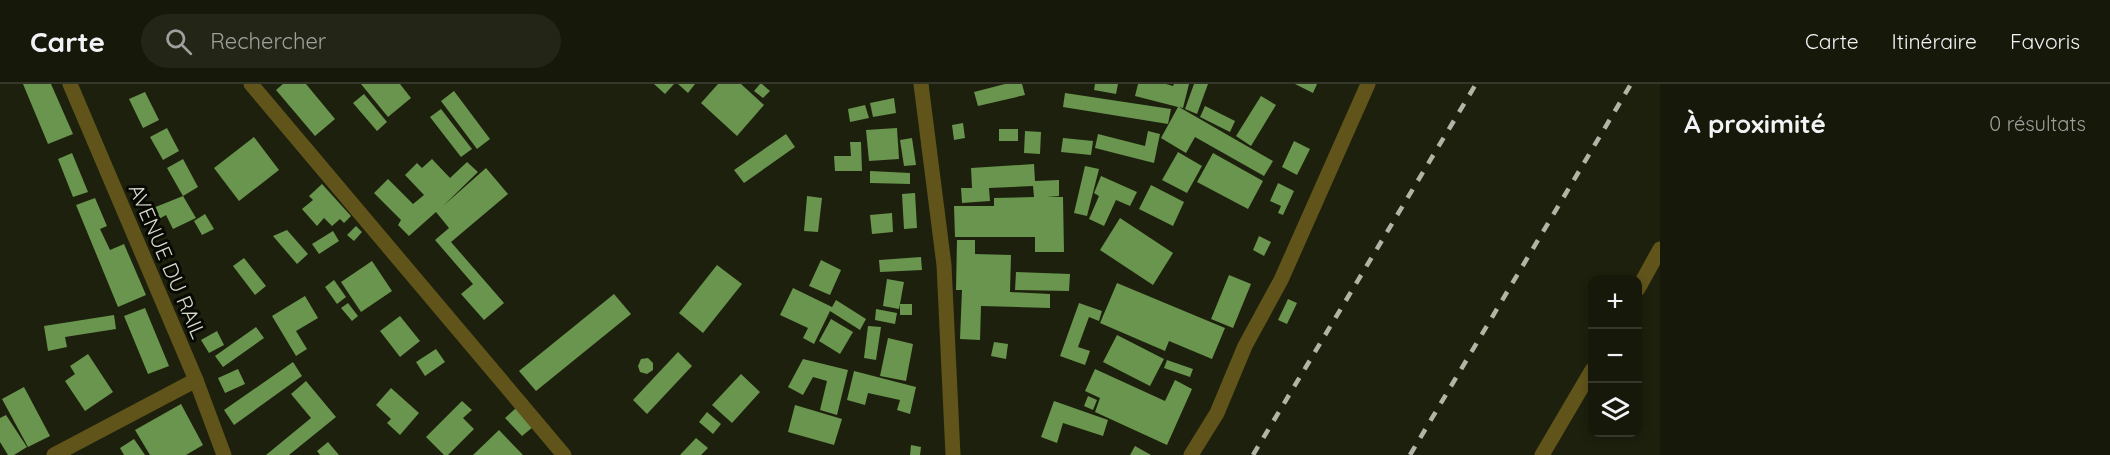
<!DOCTYPE html>
<html lang="fr">
<meta charset="utf-8">
<style>
:root{--surface:#161809;--page:#232517;--text:#f1f3f6;--muted:#9ea09c;--line:#35372a}
body{margin:0;font-family:Quicksand,sans-serif;background:var(--page);color:var(--text)}
.controls{position:absolute;right:18px;bottom:18px;display:grid;overflow:hidden;border-radius:12px;box-shadow:0 3px 9px #0003}
.controls button{width:54px;height:54px;display:grid;place-items:center;padding:0;border:0;border-bottom:2px solid var(--line);background:var(--surface);color:var(--text);font:30px sans-serif}
.list{margin:0;padding:0;list-style:none}
h2{display:flex;justify-content:space-between;align-items:center;height:78px;margin:0;padding:0 24px;font-size:26px}
h2 small{font-size:20px;font-weight:400;color:var(--muted)}
.icon{flex:none;width:33px;height:33px;fill:none;stroke:currentColor;stroke-width:2;stroke-linecap:round;stroke-linejoin:round}
.map{position:relative;flex:none;width:1660px;height:371px;overflow:hidden}
header{display:flex;align-items:center;gap:36px;box-sizing:border-box;height:84px;padding:0 30px;background:var(--surface);border-bottom:2px solid var(--line)}
header strong{font-size:28px}
nav{display:flex;gap:33px;margin-inline-start:auto;font-size:21px}
.search{width:420px;height:54px;background:var(--page);display:flex;align-items:center;gap:15px;box-sizing:border-box;padding:0 21px;border-radius:33px;color:var(--muted);font-size:22px}
main{display:flex}
aside{flex:1;background:var(--surface)}
.map>svg:first-child{display:block}
.building{fill:#69954e}
.lines{fill:none;stroke-linecap:round;stroke-linejoin:round}
.street{stroke:#60541b;stroke-width:15}
.rail{stroke:#b2b5a6;stroke-width:4.5;stroke-dasharray:10 10;stroke-linecap:butt}
.labels{text-anchor:middle;dominant-baseline:central;stroke-width:6;stroke-linejoin:round;paint-order:stroke}
.street-label{font-size:21px;fill:#d6d9cc;stroke:#080903}
</style>
<header>
<strong>Carte</strong>
<div class="search"><svg class="icon" aria-label="search" viewBox="0 0 24 24"><circle cx="10" cy="10" r="6"/><path d="M15 15l6 6"/></svg>Rechercher</div>
<nav><a>Carte</a><a>Itinéraire</a><a>Favoris</a></nav>
</header>
<main>
<div class="map">
<svg width="1660" height="371" viewBox="0 0 1660 371">
<rect width="100%" height="100%" fill="#1d200c"/>
<g class="building">
<path d="M23,0H51L73,50L48,60Z"/>
<path d="M283,0H306L335,35L315,52L276,6Z"/>
<path d="M361,0H400L411,14L388,33Z"/>
<path d="M654,0H674L665,10Z"/>
<path d="M678,0H695L688,9Z"/>
<path d="M718,0H741L764,21L737,52L701,19Z"/>
<path d="M760,0H762L770,7L763,14L754,7Z"/>
<path d="M1005,0H1022L1025,11L978,22L974,8Z"/>
<path d="M1095,0H1118L1116,10L1094,6Z"/>
<path d="M1138,0H1166L1173,2L1174,0H1189L1183,24L1179,23L1273,77L1264,92L1195,53L1186,69L1161,54L1178,23L1135,12Z"/>
<path d="M1194,0H1208L1197,30L1185,25Z"/>
<path d="M1295,0H1317L1313,9Z"/>
<path d="M454,7L490,55L477,65L441,17Z"/>
<path d="M145,8L159,36L143,44L129,15Z"/>
<path d="M1065,9L1171,25L1168,40L1063,23Z"/>
<path d="M364,10L387,38L377,47L353,19Z"/>
<path d="M1261,12L1276,21L1251,62L1236,52Z"/>
<path d="M894,14L896,29L873,33L870,19Z"/>
<path d="M865,21L869,34L850,38L848,25Z"/>
<path d="M1205,22L1235,37L1230,48L1200,33Z"/>
<path d="M441,25L472,65L461,73L430,33Z"/>
<path d="M963,39L965,54L954,56L952,41Z"/>
<path d="M167,44L179,67L163,76L150,53Z"/>
<path d="M897,44L899,75L869,77L866,46Z"/>
<rect x="999" y="45" width="19" height="12"/>
<path d="M1025,47L1041,48L1040,70L1024,69Z"/>
<path d="M1148,47L1160,50L1154,79L1095,64L1098,50L1145,62Z"/>
<path d="M786,50L795,63L744,99L734,86Z"/>
<path d="M254,53L279,86L239,117L214,84Z"/>
<path d="M912,54L916,81L904,82L900,56Z"/>
<path d="M1063,54L1093,57L1091,71L1061,68Z"/>
<path d="M1294,57L1310,65L1297,91L1282,83Z"/>
<path d="M850,58H861L862,87H835L834,72H851Z"/>
<path d="M1178,68L1202,82L1187,109L1162,96Z"/>
<path d="M72,69L88,108L73,113L58,75Z"/>
<path d="M1213,69L1263,97L1248,125L1197,98Z"/>
<path d="M183,75L198,103L183,112L167,84Z"/>
<path d="M432,75L450,94L467,78L478,88L443,122L486,84L508,110L451,158L504,219L484,236L461,210L473,200L435,156L449,144L436,128L409,152L398,141L401,136L374,109L388,95L413,120L424,111L405,91L417,79L422,84Z"/>
<path d="M1034,80L1035,97L1059,96V112L1047,113H1063L1064,168H1035V153H955L954,122H994V114L1034,113L1033,102L989,104L990,117L962,119L961,104H972L971,84Z"/>
<path d="M1085,82L1099,85L1087,132L1074,129Z"/>
<path d="M870,87L910,89V100L870,99Z"/>
<path d="M1101,92L1137,108L1130,122L1116,116L1104,142L1089,135L1099,112L1094,109Z"/>
<path d="M1278,99L1294,107L1283,131L1278,129L1281,122L1270,117Z"/>
<path d="M322,100L351,132L344,139L340,135L332,142L324,134L317,142L302,125L313,116L309,112Z"/>
<path d="M1151,101L1184,118L1173,142L1139,125Z"/>
<path d="M915,109L917,144L904,145L902,110Z"/>
<path d="M183,112L196,134L173,145L166,131L159,135L153,124Z"/>
<path d="M807,112L822,114L818,148L804,147Z"/>
<path d="M95,114L107,142L100,145L110,166L124,160L146,211L118,223L76,121Z"/>
<path d="M892,129L893,148L872,150L870,131Z"/>
<path d="M205,130L214,145L202,151L194,137Z"/>
<path d="M1120,134L1173,169L1153,201L1100,166Z"/>
<path d="M356,142L362,148L354,157L347,151Z"/>
<path d="M287,146L308,170L297,180L273,152Z"/>
<path d="M333,147L339,157L319,170L312,160Z"/>
<path d="M1259,152L1271,158L1264,172L1253,166Z"/>
<path d="M957,156H975V170L1011,171L1010,208L1050,210V224L981,222L980,256L960,255L962,206H956Z"/>
<path d="M921,173L922,186L880,188L879,176Z"/>
<path d="M244,174L266,202L255,211L233,182Z"/>
<path d="M821,176L841,186L830,211L809,202Z"/>
<path d="M372,177L392,207L361,228L341,198Z"/>
<path d="M717,181L742,200L703,249L679,229Z"/>
<path d="M1016,188L1070,190L1069,207L1015,206Z"/>
<path d="M1229,191L1251,200L1233,244L1211,235Z"/>
<path d="M887,195L904,198L899,225L883,222Z"/>
<path d="M334,196L346,213L337,220L325,203Z"/>
<path d="M1117,199L1225,244L1212,275L1169,257L1165,267L1100,239Z"/>
<path d="M793,204L832,223L836,216L866,235L860,246L830,227L814,260L803,254L808,244L780,231Z"/>
<path d="M614,210L631,230L536,307L519,287Z"/>
<path d="M305,212L318,234L296,247L307,265L296,272L272,232Z"/>
<path d="M1288,215L1297,219L1287,240L1278,236Z"/>
<path d="M348,219L358,232L352,237L341,224Z"/>
<path d="M1079,219L1102,227L1099,237L1089,233L1078,263L1090,267L1085,281L1060,272Z"/>
<rect x="900" y="220" width="12" height="11"/>
<path d="M145,224L169,282L148,290L124,232Z"/>
<path d="M876,225L897,229L895,240L875,236Z"/>
<path d="M114,231L116,245L65,253L67,263L48,267L44,242Z"/>
<path d="M400,232L420,257L400,273L380,247Z"/>
<path d="M831,235L853,248L840,270L819,257Z"/>
<path d="M868,242L881,243L876,276L864,274Z"/>
<path d="M256,243L264,254L223,283L215,272Z"/>
<path d="M217,247L224,261L209,269L201,256Z"/>
<path d="M1117,251L1164,275L1150,302L1103,278Z"/>
<path d="M888,254L913,260L906,297L880,292Z"/>
<path d="M994,258L1008,260L1006,275L991,272Z"/>
<path d="M436,265L445,278L425,292L416,278Z"/>
<path d="M678,268L692,282L647,330L633,316Z"/>
<path d="M88,270L113,308L85,327L65,297L75,290L70,282Z"/>
<path d="M648,274L653,279V286L647,290L640,288L638,282L641,275Z"/>
<path d="M803,275L848,286L837,331L820,326L827,297L813,293L803,311L788,303Z"/>
<path d="M1167,276L1193,285L1190,293L1164,284Z"/>
<path d="M293,278L302,292L234,341L224,326Z"/>
<path d="M238,285L245,300L225,309L218,294Z"/>
<path d="M1095,285L1165,317L1175,296L1192,305L1167,361L1095,328L1100,314L1085,307Z"/>
<path d="M854,287L916,303L910,330L897,326L900,316L868,309L865,321L847,316Z"/>
<path d="M741,290L760,308L732,339L712,321Z"/>
<path d="M306,297L336,333L289,371H266L311,334L291,310Z"/>
<path d="M24,303L50,352L28,363L2,315Z"/>
<path d="M391,304L419,329L400,351L387,339L391,335L376,321Z"/>
<path d="M1088,312L1097,316L1093,326L1084,322Z"/>
<path d="M462,317L472,326L463,334L474,345L448,371H444L426,353Z"/>
<path d="M1054,317L1108,336L1103,352L1063,339L1057,359L1041,353Z"/>
<path d="M181,320L203,361L186,371H150L135,346Z"/>
<path d="M795,321L842,335L834,361L788,348Z"/>
<path d="M516,324L533,343L522,352L505,334Z"/>
<path d="M707,328L721,340L713,350L699,338Z"/>
<path d="M6,331L27,363L14,371H8L0,358V334Z"/>
<path d="M499,346L523,371H473Z"/>
<path d="M696,354L708,364L701,371H680Z"/>
<path d="M134,355L145,371H124L120,364Z"/>
<path d="M328,358L339,371H320L317,367Z"/>
<path d="M911,361L921,363L920,371H910Z"/>
<path d="M1135,362L1151,371H1130Z"/>
</g>
<g class="lines">
<g class="street">
<path d="M70,0L196,296L224,371"/>
<path d="M251,0L564,371"/>
<path d="M921,0L944,181L953,371"/>
<path d="M1638,205L1660,165"/>
<path d="M54,371L196,296"/>
<path d="M1191,371L1217,329L1245,262L1281,196L1368,0"/>
<path d="M1542,371L1592,286"/>
</g>
<g class="rail">
<path d="M1253,371L1476,0"/>
<path d="M1410,371L1631,0"/>
</g>
</g>
<g class="labels">
<g class="street-label">
<text transform="translate(168 177) rotate(67)">AVENUE DU RAIL</text>
</g>
</g>
</svg>
<div class="controls">
<button>+</button>
<button>−</button>
<button><svg class="icon" aria-label="layers" viewBox="0 0 24 24"><path d="M12 4l9 5-9 5-9-5zM3 14l9 5 9-5"/></svg></button>
</div>
</div>
<aside>
<h2>À proximité<small>0 résultats</small></h2>
<ul class="list">
</ul>
</aside>
</main>
